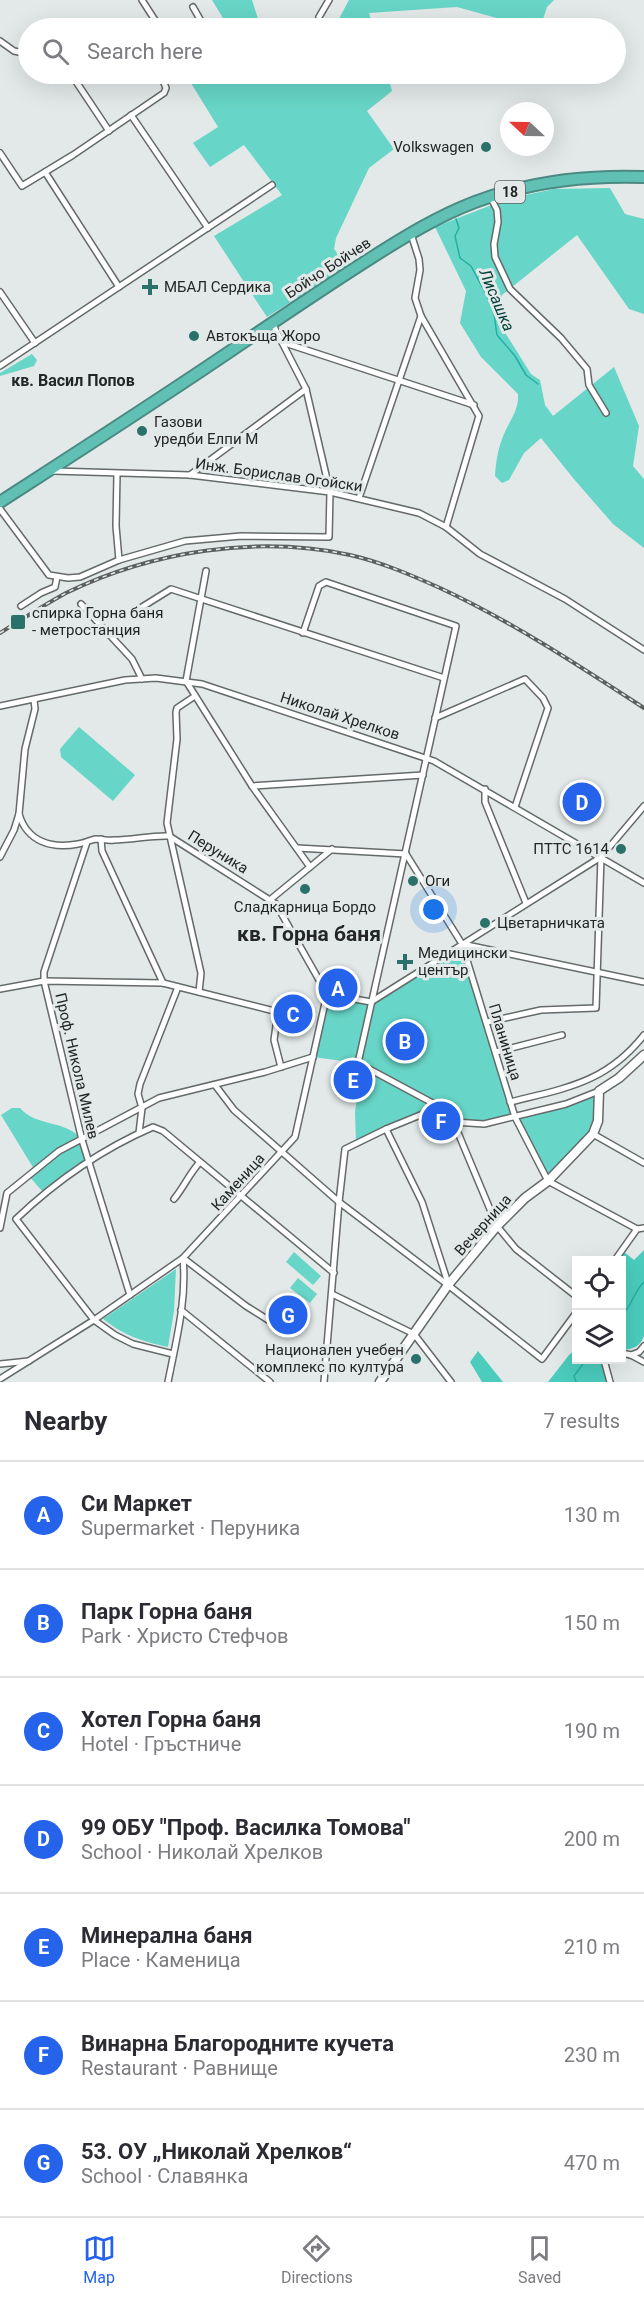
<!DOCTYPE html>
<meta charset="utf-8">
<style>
:root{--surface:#fff;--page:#f7f7f7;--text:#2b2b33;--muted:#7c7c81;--line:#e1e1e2;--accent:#2563eb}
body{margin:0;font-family:Roboto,sans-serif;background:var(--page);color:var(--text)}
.controls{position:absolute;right:18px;bottom:18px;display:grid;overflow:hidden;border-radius:0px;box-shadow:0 6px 24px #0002}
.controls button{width:54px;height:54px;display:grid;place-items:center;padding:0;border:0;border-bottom:2px solid var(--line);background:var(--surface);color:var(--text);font:30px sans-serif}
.compass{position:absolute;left:500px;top:102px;width:54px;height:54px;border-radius:50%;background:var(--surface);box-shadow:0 6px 24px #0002;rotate:292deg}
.you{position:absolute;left:434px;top:910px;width:21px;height:21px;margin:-15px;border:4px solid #fff;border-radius:50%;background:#1a73e8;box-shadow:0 0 0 9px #1a73e833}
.badge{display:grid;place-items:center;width:39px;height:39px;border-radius:50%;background:var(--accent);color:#fff;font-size:20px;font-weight:700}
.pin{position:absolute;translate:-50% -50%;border:3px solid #fff;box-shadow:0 2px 6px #0006}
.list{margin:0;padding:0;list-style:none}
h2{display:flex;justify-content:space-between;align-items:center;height:78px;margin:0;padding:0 24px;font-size:26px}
h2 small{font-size:20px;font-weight:400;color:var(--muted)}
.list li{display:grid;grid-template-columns:39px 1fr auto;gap:18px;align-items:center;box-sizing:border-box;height:108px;padding:0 24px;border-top:2px solid var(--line)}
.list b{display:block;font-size:22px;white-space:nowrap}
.list p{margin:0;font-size:20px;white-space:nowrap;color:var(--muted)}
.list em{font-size:20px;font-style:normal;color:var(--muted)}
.icon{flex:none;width:33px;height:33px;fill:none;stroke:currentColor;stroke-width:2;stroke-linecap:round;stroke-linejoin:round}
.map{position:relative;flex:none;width:644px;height:1382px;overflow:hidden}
.search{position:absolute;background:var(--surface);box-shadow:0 6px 24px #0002;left:18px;right:18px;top:18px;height:66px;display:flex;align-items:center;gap:15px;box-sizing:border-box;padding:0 21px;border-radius:33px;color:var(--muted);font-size:22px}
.sheet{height:834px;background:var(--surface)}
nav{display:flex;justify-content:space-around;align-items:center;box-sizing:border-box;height:84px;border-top:2px solid var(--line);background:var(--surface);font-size:16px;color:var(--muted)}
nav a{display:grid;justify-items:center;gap:3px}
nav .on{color:var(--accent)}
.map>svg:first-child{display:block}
.green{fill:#67d5c7}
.forest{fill:#4bccbd}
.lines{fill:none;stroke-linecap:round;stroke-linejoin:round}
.stream{stroke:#23afa1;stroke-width:1.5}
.street-casing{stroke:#646a69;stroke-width:8}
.secondary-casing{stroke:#646a69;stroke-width:11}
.highway-casing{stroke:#4a8a82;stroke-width:14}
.street{stroke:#fff;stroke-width:5}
.secondary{stroke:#fff;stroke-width:8}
.highway{stroke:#5fc0b3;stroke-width:10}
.rail-casing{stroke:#5b5f5e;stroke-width:4}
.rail{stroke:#e2e9e8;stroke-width:1.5;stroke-dasharray:4.5;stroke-linecap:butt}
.poi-dot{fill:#2a7269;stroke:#e2e9e8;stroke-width:2}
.labels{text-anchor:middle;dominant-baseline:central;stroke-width:6;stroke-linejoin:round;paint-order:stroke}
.shield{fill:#e2e9e8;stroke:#5d6060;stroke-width:1.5}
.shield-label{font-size:14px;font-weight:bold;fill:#242626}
.poi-label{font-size:15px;fill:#242626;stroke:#e2e9e8;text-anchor:start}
.street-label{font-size:15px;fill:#242626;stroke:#e2e9e8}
.water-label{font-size:16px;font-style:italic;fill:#06423c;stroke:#e2e9e8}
.neighbourhood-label{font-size:16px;font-weight:bold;fill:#242626;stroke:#e2e9e8}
.district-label{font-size:21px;font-weight:bold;fill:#242626;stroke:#e2e9e8}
</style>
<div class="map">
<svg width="644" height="1382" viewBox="0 0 644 1382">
<rect width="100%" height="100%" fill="#e2e9e8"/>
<g class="green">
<path d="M212,0H252L261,28H229Z"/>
<path d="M349,0H554L547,7L540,28H503L504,20L457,7L369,13L373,28H334Z"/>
<path d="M187,74H387L392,91L367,111L394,149L369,168L336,238L334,249L348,266L267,317L214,236L282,195L244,145L210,167L193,143L218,127L186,75Z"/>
<path d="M610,188L625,214L644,219V314L629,309L577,235L502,295L501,326L531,374L540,380L545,405L553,416L614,367L639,426L633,466L644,479V548L613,524L573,478L541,438L524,453L509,480L502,483L495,476C496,461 498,448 504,434C510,420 519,410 518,394L481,357L460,323L466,291L435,227L507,199L554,189Z"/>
<path d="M32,354L37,360L34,366L0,376V373Z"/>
<path d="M79,727L135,775L113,801L61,757L60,749Z"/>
<path d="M462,944L515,1117L599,1091L593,1134L548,1181L515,1117L484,1124L454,1122L440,1107L356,1143L355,1112L358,1090L371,1092L374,1071L358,1063L313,1057L327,994L371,1002Z"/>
<path d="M12,1108H20C36,1127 66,1120 80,1138C85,1144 86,1154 88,1161L43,1192L28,1175L34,1169L1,1115Z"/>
<path d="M294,1252L321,1276L313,1285L286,1262Z"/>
<path d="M176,1269L174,1311L168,1347C141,1341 125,1336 103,1319Z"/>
<path d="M298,1278L317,1294L310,1303L290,1288Z"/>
</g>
<g class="forest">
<path d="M644,1250V1336C640,1347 633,1349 622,1350V1285L624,1280L622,1278V1260H618L624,1252L634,1260Z"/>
<path d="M576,1349V1360H600L607,1382H548L569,1355Z"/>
<path d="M478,1351L503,1382H482L470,1362Z"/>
</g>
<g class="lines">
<g class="stream">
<path d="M456,219L459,228L455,236L460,258L471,266L487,296L494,314L497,335L515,356L526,375L538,384"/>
<path d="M622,1315C632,1306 634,1291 644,1282"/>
<path d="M576,1382L574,1376L586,1360"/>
</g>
<defs>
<g id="street">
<path d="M142,0L160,28"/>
<path d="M193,7L205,28"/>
<path d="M319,17L329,0"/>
<path d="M0,41L14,51L28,54"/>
<path d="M71,74L109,131"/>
<path d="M189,74L191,76L196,74"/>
<path d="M131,115L208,228"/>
<path d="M0,153L22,186L73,155L164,93L166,88L162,78L165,74"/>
<path d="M45,172L119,287"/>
<path d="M491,198L497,210L498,222L494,244L495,257L510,289L561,338L587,369L589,385L606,413"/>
<path d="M411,234L419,259L420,270L415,298L421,316L479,416L446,527"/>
<path d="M0,292L35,343"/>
<path d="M282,342L474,405"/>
<path d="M0,366L272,185"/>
<path d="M53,471L190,475L330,492L419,513L446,527L480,554L565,599L644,650"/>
<path d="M117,474L116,526L119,560"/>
<path d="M190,475L306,389"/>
<path d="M359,498L421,316"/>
<path d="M0,509L49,575L68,578L80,577L119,560L185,541L241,536L329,537L330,492L306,389L272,323"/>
<path d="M81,604L132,659L142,679"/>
<path d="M21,606L41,593L55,587L57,577"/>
<path d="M134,612L171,589L444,678"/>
<path d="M303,633L319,586L326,582L456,626L358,1063L440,1107L451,1116L497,1226L516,1249L576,1296"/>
<path d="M186,681L252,786L310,867"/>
<path d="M186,681L206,571"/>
<path d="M195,696L177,708L176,712L177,739L167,823L201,973L199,992"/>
<path d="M0,706L125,680L156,678L202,684L434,761L644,883"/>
<path d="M435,718L525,679L543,698L548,708L515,807"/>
<path d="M252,786L423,775"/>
<path d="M485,789V802L526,903"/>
<path d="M19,814C27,842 52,849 78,844C84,843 90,840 96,839C102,839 108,841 114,840C133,840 151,835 169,836L276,904L327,994"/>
<path d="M101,839L102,851L163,983"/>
<path d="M87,842L44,972V981L82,1140L130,1295"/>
<path d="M297,848L406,854"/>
<path d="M406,854L462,944L515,1117L548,1181L637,1229"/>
<path d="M0,857L14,830L19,814L25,749L35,709L34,700"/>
<path d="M271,899L332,849"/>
<path d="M462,944L644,982"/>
<path d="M0,989L44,981L163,983L278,1012L274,1040L281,1067"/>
<path d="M327,994L371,1002"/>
<path d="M371,1002L601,857L644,806"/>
<path d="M487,1022L541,1010L596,1008L601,857"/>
<path d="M496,1052L562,1035"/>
<path d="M215,1085L234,1110L339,1202L448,1285L542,1359L576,1313"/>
<path d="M510,1102C566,1088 606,1083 644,1035"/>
<path d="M454,1122L484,1124L566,1104L599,1091"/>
<path d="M386,1129L422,1202L448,1283"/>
<path d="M139,1133L142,1108L138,1094L140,1084L178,987"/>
<path d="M593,1134L644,1163"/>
<path d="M174,1199C184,1187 189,1174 200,1162"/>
<path d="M0,1228L7,1193L59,1151L159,1098L265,1072L313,1057"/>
<path d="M615,1260L637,1229L644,1228"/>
<path d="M332,1294L414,1334L451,1382"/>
<path d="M181,1310L270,1382"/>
<path d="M622,1353L631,1355L644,1362"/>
<path d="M173,1354L133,1344L115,1335L94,1320L16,1219C56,1181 102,1149 153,1127L163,1131L334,1273"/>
<path d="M631,1355L639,1352L644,1346"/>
<path d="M604,1360L610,1382"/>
<path d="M0,1364L29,1361"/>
<path d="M0,1379L94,1320L183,1258L246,1306L273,1323"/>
<path d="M168,1382C176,1341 187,1300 183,1258L295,1137L327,994"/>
<path d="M324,1382L339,1202L345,1149L386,1129L440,1107"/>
</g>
<path id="secondary" d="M380,1382L448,1285L497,1226L525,1198L548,1181L593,1134L598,1121L599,1091L619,1078L644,1055"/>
<path id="highway" d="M0,502C79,451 157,401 235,348C280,318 325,287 371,258C404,237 438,216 475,202C528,182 588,175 644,177"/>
</defs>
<use href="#street" class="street-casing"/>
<use href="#secondary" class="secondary-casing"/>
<use href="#highway" class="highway-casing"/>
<use href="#street" class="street"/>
<use href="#secondary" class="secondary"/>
<use href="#highway" class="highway"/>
<defs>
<path id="rail" d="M0,633C22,619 44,605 66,593C152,551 257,535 350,555C381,562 411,575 440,588C511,621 578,665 644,708"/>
</defs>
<use href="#rail" class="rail-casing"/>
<use href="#rail" class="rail"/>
</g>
<g class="poi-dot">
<circle cx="486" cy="147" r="6"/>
<path d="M147 278h6v6h6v6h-6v6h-6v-6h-6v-6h6z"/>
<circle cx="194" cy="336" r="6"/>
<circle cx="142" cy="431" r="6"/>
<rect x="10" y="614" width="16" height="16" rx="3"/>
<circle cx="621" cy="849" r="6"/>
<circle cx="413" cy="881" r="6"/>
<circle cx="305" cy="889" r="6"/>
<circle cx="485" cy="923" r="6"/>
<path d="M402 953h6v6h6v6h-6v6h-6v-6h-6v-6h6z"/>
<circle cx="416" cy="1359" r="6"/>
</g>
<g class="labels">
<rect class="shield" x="495" y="181" width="30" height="22" rx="4.5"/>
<g class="shield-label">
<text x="510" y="192">18</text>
</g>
<g class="poi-label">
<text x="474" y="147" text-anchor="end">Volkswagen</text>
<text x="164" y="287">МБАЛ Сердика</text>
<text x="206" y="336">Автокъща Жоро</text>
<text x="154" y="422">Газови<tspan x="154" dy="17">уредби Елпи М</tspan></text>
<text x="32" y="613">спирка Горна баня<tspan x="32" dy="17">- метростанция</tspan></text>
<text x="609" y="849" text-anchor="end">ПТТС 1614</text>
<text x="425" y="881">Оги</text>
<text x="305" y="907" text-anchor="middle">Сладкарница Бордо</text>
<text x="497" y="923">Цветарничката</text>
<text x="418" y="953">Медицински<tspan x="418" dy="17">център</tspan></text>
<text x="404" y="1350" text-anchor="end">Национален учебен<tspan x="404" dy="17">комплекс по култура</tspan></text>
</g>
<g class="street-label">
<text transform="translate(328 268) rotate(-33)">Бойчо Бойчев</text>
<text transform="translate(279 475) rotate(8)">Инж. Борислав Огойски</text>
<text transform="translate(340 716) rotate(18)">Николай Хрелков</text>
<text transform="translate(218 852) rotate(32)">Перуника</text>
<text transform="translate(505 1042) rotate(73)">Планиница</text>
<text transform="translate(77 1066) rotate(77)">Проф. Никола Милев</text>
<text transform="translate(238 1182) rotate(-48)">Каменица</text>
<text transform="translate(483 1225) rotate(-48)">Вечерница</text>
</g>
<g class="water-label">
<text transform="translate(497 300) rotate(67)">Лисашка</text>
</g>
<g class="neighbourhood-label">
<text x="73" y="380">кв. Васил Попов</text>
</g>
<g class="district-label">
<text x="309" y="934">кв. Горна баня</text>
</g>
</g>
</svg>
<div class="controls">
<button><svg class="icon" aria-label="locate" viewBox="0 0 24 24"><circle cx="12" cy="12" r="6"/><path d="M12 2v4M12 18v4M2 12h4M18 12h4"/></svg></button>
<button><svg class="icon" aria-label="layers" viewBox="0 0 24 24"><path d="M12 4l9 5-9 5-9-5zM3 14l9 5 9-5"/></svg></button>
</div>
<svg class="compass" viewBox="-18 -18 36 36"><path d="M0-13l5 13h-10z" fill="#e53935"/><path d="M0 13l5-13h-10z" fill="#7c7c81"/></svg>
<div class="you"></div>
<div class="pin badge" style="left:338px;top:988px">A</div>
<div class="pin badge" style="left:405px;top:1041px">B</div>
<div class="pin badge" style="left:293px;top:1014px">C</div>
<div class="pin badge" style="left:582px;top:802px">D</div>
<div class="pin badge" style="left:353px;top:1080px">E</div>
<div class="pin badge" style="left:441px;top:1121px">F</div>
<div class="pin badge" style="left:288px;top:1315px">G</div>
<div class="search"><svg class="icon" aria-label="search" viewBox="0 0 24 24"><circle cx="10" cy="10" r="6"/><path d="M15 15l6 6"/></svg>Search here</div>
</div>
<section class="sheet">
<h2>Nearby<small>7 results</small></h2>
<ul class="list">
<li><span class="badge">A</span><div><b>Си Маркет</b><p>Supermarket · Перуника</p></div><em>130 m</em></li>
<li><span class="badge">B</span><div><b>Парк Горна баня</b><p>Park · Христо Стефчов</p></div><em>150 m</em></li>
<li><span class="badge">C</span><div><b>Хотел Горна баня</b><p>Hotel · Гръстниче</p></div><em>190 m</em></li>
<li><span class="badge">D</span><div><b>99 ОБУ &quot;Проф. Василка Томова&quot;</b><p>School · Николай Хрелков</p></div><em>200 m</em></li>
<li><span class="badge">E</span><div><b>Минерална баня</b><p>Place · Каменица</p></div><em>210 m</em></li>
<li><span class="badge">F</span><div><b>Винарна Благородните кучета</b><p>Restaurant · Равнище</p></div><em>230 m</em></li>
<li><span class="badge">G</span><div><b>53. ОУ „Николай Хрелков“</b><p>School · Славянка</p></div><em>470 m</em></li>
</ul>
</section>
<nav>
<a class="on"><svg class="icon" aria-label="map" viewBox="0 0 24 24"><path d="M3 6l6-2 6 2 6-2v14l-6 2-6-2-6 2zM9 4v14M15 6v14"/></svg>Map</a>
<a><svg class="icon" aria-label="directions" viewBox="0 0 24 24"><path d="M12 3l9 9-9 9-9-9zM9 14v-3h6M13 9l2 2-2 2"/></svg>Directions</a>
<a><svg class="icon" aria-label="saved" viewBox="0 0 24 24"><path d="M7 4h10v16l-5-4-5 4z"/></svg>Saved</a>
</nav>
